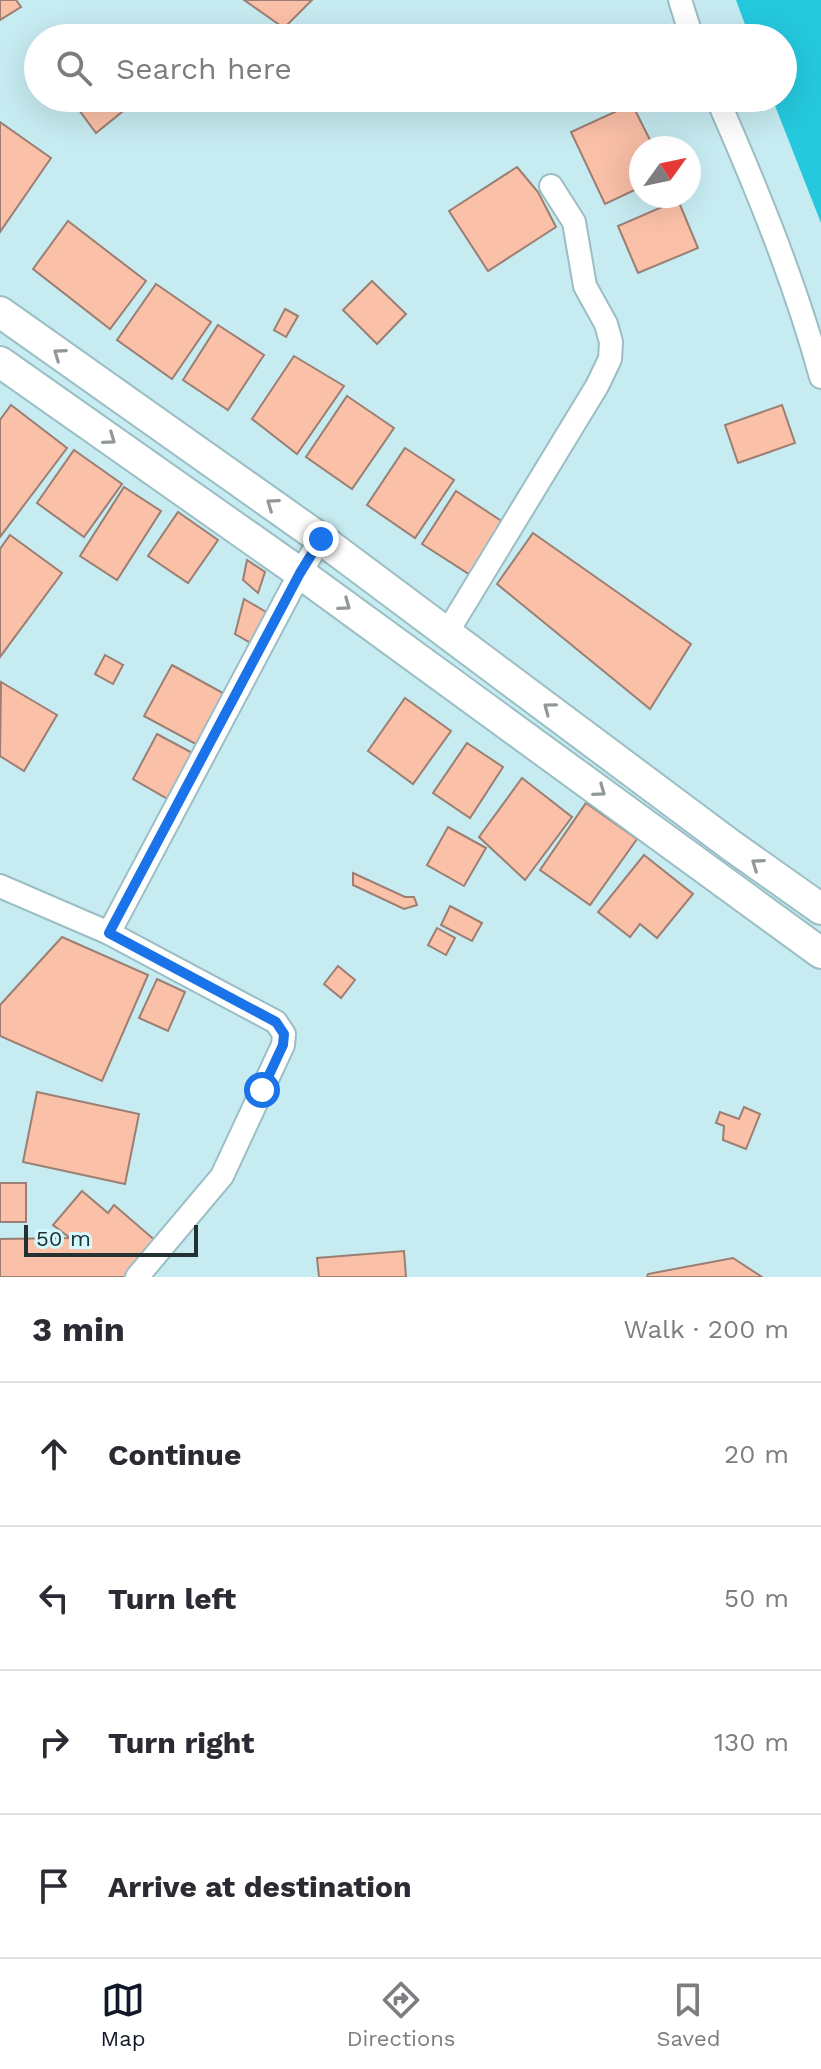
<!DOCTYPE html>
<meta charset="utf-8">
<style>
:root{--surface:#fff;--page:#f2f2f3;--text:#2b2b33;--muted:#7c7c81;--line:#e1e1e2;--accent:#111827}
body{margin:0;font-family:"Work Sans",sans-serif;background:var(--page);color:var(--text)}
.compass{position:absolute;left:629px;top:136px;width:72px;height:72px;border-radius:50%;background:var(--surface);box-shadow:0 8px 32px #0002;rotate:57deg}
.scale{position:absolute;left:24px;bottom:20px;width:174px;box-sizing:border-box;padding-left:8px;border:4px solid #233133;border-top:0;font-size:22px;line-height:28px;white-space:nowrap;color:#233133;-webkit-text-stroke:6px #d3f8fe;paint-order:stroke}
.stop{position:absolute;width:24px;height:24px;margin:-18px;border:6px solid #1a73e8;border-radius:50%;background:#fff}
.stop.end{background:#1a73e8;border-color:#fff;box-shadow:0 2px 8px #0008}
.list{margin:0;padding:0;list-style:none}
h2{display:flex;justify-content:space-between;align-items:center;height:104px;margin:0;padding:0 32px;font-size:34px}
h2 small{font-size:26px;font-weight:400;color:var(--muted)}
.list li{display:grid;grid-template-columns:52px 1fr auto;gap:24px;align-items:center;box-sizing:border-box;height:144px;padding:0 32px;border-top:2px solid var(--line)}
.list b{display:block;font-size:30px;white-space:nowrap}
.list em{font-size:26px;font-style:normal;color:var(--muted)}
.icon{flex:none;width:44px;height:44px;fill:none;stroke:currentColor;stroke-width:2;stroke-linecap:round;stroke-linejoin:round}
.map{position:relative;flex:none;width:821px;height:1277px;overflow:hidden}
.search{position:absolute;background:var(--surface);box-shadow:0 8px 32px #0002;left:24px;right:24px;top:24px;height:88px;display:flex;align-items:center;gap:20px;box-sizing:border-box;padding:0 28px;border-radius:44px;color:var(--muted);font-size:30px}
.sheet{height:680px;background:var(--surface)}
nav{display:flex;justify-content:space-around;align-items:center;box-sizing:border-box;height:112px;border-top:2px solid var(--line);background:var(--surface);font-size:22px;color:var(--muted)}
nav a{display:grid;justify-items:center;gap:4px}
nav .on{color:var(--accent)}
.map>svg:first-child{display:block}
.water{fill:#25c9de}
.building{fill:#fbc0a8;stroke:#9b7f73;stroke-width:2}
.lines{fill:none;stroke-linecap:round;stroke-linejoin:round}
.minor-casing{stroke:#9abec4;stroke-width:26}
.secondary-casing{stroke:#9abec4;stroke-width:34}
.minor{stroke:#fff;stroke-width:22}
.secondary{stroke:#fff;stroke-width:30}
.oneway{stroke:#919899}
.route{stroke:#1a73e8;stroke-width:10}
</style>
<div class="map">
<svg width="821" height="1277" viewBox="0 0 821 1277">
<rect width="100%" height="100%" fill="#c6ebf1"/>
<path class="water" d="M736,0H821V223L772,98H783V38H750Z"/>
<g class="building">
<path d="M0,0H16L21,7L0,20Z"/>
<path d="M244,0H312L284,28Z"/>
<path d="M94,98H129L133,103L96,133L79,110Z"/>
<path d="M632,104L654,148H641V187L605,204L571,132Z"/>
<path d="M0,122L51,158L0,232Z"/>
<path d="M517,167L538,192L556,227L488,271L449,211Z"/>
<path d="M678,200L698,248L638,273L618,226Z"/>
<path d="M68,221L146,281L110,329L33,269Z"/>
<path d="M372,281L406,314L377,344L343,310Z"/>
<path d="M156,284L211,322L172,379L117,340Z"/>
<path d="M285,309L298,316L286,337L274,330Z"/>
<path d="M218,325L264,355L228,410L183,380Z"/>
<path d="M294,356L344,386L297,454L252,419Z"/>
<path d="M347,396L394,428L352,489L306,457Z"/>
<path d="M11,405L67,448L0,537V420Z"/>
<path d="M782,405L795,443L738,463L725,425Z"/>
<path d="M405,448L454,480L415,538L367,505Z"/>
<path d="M74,450L122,484L84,537L37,503Z"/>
<path d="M124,487L161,511L117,580L80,556Z"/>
<path d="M456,491L506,524L472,576L422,544Z"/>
<path d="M178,512L218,540L188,583L148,556Z"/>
<path d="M533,533L691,644L650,709L497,584Z"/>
<path d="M10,535L62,573L0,657V549Z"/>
<path d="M247,560L265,572L258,593L243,580Z"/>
<path d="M244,599L273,616L256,646L235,634Z"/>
<path d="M105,655L123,665L113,684L95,674Z"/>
<path d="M172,665L230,697L203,748L144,716Z"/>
<path d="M1,682L57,715L24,771L0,756Z"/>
<path d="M405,698L451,731L413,784L368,751Z"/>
<path d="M157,734L198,756L173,802L133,779Z"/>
<path d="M467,743L503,767L470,818L433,793Z"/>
<path d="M522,778L572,817L525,880L479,837Z"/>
<path d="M586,803L637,839L590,905L540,870Z"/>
<path d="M448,827L486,848L464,886L427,865Z"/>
<path d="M644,855L693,894L657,938L640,924L630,937L598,912Z"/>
<path d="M353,873L405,897H414L417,905L404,909L353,885Z"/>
<path d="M450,906L482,923L472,941L441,925Z"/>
<path d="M437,928L455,938L446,955L428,945Z"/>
<path d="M62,937L148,975L102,1081L0,1036V1005Z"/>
<path d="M338,966L355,980L341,998L324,984Z"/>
<path d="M157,979L185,992L168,1031L139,1018Z"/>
<path d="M37,1092L139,1114L125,1184L23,1162Z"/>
<path d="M744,1107L760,1114L746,1149L723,1140L724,1126L716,1123L720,1112L739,1119Z"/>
<rect x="0" y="1183" width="26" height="39"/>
<path d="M82,1191L108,1213L114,1205L157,1242L128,1277H0V1239L70,1238L53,1225Z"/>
<path d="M404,1251L406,1277H319L317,1258Z"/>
<path d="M733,1258L762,1277H647L648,1274Z"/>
</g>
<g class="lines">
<defs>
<g id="minor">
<path d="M680,0L692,38"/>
<path d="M717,98C757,189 795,282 821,377"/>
<path d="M448,631L597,386L610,359L611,342L606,324L585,286L574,222L551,186"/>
<path d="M0,886L109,933L276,1022L284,1034L283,1045L222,1176L137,1277"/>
<path d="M109,933L300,573L321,539"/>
</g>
<g id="secondary">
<path d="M0,312L321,539L732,846L821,909"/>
<path d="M0,362L300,573L821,953"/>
</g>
</defs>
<use href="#minor" class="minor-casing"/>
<use href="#secondary" class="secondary-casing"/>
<use href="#minor" class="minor"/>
<use href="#secondary" class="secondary"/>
</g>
<defs><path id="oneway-chevron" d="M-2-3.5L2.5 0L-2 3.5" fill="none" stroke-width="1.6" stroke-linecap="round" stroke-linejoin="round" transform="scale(2)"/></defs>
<g class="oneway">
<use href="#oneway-chevron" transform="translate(59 354) rotate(-145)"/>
<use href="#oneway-chevron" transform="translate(110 439) rotate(35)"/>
<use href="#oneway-chevron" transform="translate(272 504) rotate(-145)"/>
<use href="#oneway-chevron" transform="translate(345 605) rotate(36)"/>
<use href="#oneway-chevron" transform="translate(549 708) rotate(-143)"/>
<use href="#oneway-chevron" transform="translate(600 791) rotate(36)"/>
<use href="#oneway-chevron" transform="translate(757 864) rotate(-145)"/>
</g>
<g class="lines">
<path class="route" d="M262,1090L283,1045L284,1034L276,1022L109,933L300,573L321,539"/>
</g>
</svg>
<svg class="compass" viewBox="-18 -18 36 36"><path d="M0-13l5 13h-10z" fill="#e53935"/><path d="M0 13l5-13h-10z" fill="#7c7c81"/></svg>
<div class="scale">50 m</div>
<div class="stop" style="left:262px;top:1090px"></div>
<div class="stop end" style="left:321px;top:539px"></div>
<div class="search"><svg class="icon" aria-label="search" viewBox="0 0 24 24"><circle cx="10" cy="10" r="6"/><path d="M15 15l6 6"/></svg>Search here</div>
</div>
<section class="sheet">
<h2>3 min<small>Walk · 200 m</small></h2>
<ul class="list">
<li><svg class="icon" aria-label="ahead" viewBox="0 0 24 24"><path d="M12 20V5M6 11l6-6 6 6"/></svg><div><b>Continue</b></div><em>20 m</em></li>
<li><svg class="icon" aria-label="left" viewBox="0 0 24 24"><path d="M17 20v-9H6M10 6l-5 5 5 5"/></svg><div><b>Turn left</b></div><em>50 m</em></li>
<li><svg class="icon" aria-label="right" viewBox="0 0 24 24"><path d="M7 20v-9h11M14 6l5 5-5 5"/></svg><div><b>Turn right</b></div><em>130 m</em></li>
<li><svg class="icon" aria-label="arrive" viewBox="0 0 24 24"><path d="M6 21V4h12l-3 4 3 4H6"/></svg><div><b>Arrive at destination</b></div></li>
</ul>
</section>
<nav>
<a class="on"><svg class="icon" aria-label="map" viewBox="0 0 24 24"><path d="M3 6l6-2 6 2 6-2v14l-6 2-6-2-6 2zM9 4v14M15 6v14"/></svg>Map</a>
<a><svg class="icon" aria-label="directions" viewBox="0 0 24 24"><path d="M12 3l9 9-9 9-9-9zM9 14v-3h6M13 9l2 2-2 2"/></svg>Directions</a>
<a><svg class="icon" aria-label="saved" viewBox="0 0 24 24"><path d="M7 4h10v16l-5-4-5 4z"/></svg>Saved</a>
</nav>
